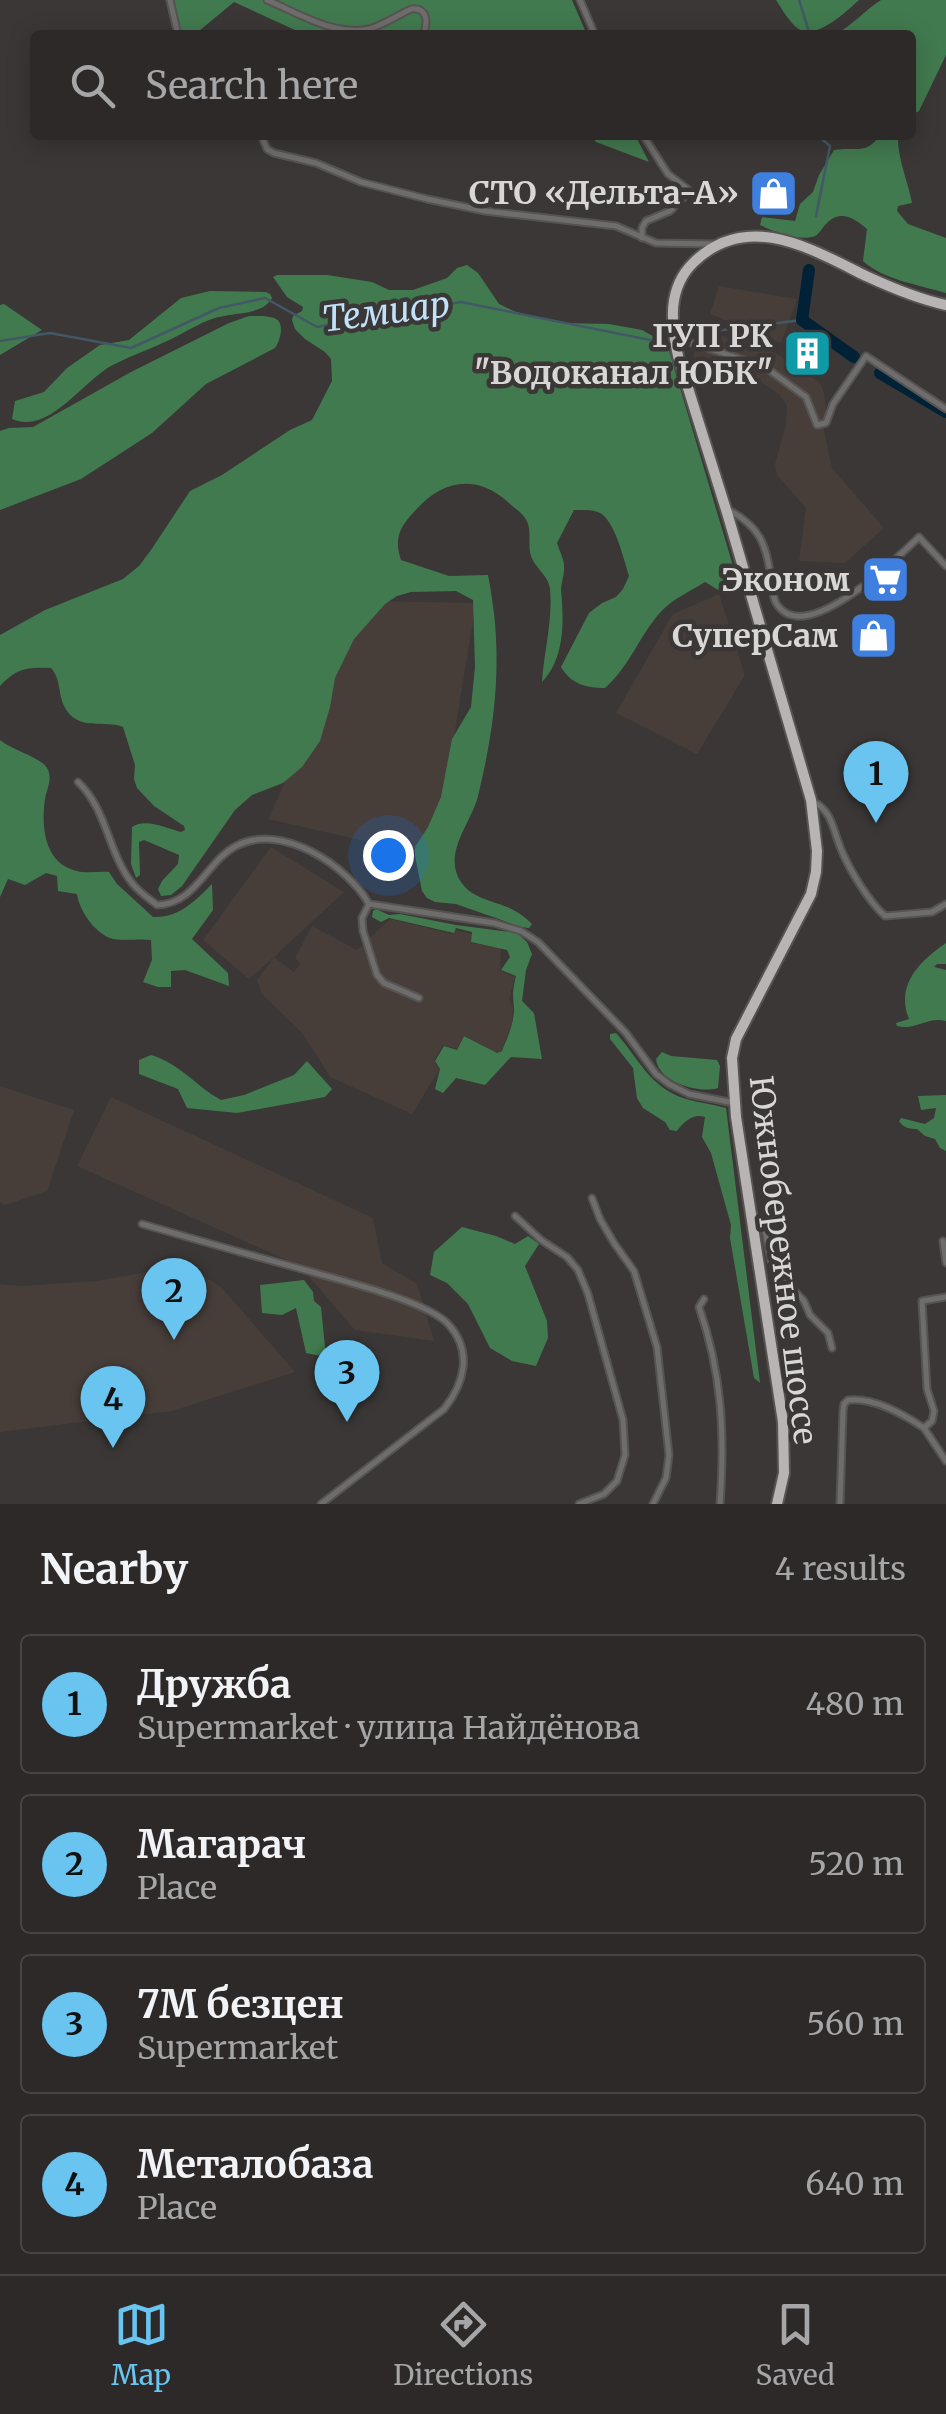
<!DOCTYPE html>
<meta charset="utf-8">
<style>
:root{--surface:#2c2928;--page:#383534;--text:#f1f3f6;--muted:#a6a6a8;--line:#484545;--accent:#69c4f0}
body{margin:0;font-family:Merriweather,serif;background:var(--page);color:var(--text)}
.you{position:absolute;left:388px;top:855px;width:35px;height:35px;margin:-25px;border:8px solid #fff;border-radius:50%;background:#1a73e8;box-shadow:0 0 0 15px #1a73e833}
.badge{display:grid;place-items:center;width:65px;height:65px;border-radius:50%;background:var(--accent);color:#111;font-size:32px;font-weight:700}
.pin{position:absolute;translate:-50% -82px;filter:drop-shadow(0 2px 5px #0008)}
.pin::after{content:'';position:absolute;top:52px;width:35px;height:30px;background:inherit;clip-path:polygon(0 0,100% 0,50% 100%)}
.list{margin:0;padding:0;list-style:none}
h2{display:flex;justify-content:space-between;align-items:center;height:130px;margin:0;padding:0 40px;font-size:42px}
h2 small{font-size:32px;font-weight:400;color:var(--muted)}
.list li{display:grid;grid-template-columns:65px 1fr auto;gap:30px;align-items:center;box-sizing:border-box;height:140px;margin:0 20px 20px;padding:0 20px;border:2px solid var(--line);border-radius:10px}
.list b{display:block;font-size:38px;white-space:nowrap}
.list p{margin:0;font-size:32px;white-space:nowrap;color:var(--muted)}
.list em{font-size:32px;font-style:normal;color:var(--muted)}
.icon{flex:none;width:55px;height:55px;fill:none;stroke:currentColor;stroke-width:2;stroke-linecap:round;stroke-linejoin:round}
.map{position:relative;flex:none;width:946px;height:1504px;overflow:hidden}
.search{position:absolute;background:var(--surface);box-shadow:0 5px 25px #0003;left:30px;right:30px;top:30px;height:110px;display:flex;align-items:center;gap:25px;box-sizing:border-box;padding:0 35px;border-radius:10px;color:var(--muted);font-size:38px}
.sheet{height:770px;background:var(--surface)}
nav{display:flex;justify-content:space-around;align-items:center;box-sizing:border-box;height:140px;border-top:2px solid var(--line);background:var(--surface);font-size:28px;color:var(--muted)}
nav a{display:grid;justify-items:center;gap:5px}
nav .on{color:var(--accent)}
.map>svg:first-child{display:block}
.built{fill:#473e3a}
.forest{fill:#427a4f}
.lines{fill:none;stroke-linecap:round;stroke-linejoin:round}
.stream{stroke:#425866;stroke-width:2.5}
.river{stroke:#012236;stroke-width:12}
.street-casing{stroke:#565453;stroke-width:9}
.highway-casing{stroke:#565453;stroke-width:14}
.street{stroke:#6e6d6c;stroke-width:5}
.highway{stroke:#b7b4b3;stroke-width:10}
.labels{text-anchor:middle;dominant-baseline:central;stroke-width:9;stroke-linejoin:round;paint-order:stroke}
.poi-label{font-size:32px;font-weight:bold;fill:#d8d7d6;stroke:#3a3736;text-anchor:end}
.street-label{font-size:32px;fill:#d8d7d6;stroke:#3a3736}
.water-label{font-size:35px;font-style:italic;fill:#c1e2fa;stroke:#3a3736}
</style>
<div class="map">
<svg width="946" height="1504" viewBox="0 0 946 1504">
<rect width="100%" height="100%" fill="#3a3736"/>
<g class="built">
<path d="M719,286L797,299L781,343L710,314Z"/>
<path d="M699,332L757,342L796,366L820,383L824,393L826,408L823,426L832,468L884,528L845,563L799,561L806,508L777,475L775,464L786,424L787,406L779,394L761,382L693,357Z"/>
<path d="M719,594L745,675L697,754L616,713L673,614Z"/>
<path d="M369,601L476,603L434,857L268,819Z"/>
<path d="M271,847L344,892L274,957L294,972L300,964L295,958L312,926L357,950L390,919L453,934L455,930L472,934L471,943L501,948L500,971L515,977L509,999L513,1008L512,1022L502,1050L496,1053L464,1035L457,1049L443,1045L434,1060L439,1070L412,1114L330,1077L303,1034L262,994L257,980L274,957L249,979L203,940Z"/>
<path d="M0,1086L74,1110L47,1191L5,1205L0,1202Z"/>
<path d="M111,1097L373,1218L382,1263L417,1284L434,1341L355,1330L300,1266L77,1166Z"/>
<path d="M188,1265L222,1288L295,1372L172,1411L0,1432V1284L22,1286L96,1281Z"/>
</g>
<g class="forest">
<path d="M173,0H572L587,35H306L234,2L194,35H182Z"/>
<path d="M776,0H859C846,12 814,43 796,27C788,20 782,9 776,0Z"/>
<path d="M881,0H946V55L919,111L911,115V35H834C852,26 864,11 881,0Z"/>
<path d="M591,135H635L649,162L596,142Z"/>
<path d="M880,135H898C897,158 908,181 912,203L898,206L897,211L908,224L946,238V293C919,285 884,280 863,261L867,229C854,218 840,209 826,224C823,227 819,234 815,236C800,242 773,231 760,225L762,217L795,221L800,204L813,192L819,175L834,150C855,146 866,156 880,135Z"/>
<path d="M467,265L478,273L499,304L516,312L560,323L609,324L642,330L667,344L736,576V590L720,591L705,582C689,592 670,600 658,615C638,639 629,667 605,688C586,688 571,684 561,667L589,613L602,603L616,597L623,589L629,576C624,560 615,521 600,513C593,509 582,510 574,510L557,543C559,550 564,559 564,566C565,574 561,582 561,590C564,621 565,658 542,682C544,651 553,620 550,589C549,576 535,568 531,556C527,544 533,529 525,518C521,512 513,507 508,502C476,473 441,480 414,512C399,528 394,539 401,560L449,576L488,575C491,588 492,601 494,613C501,677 493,734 478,796C471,824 442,853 461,882C472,898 490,900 507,907C517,911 524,916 532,924L529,928L521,927L456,904L435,902L427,898L422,891L415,856V847L428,827L441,797L452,739L471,707L475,667L473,600L456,591L411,592L397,596L385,604L354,639L335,678L330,707L320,741L302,767L283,783L252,795L235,810L182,886L171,895L161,896L158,889L162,881L178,864L179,855L144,840L139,842L140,875L136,878L131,864L132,827C146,818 165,828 181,832L185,830L184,826L154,806L137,788L134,779L135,765L123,727C107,719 77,733 64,706C58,693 61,679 51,668C27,667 17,668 0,686V635L45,610L123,579L139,566L151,550L190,491L222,475L290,430L312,420L332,381L331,359L325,352L305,339L295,329L292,320L293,316L302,311L303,307L287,297L273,277L277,275H327L372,282L389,290H413L447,278L457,268Z"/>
<path d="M210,291L266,292L270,294L272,298C263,314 241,312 224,316C204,319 185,333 167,341C150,349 133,355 117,363C85,376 51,436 12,419L15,401L44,392L67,368L100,345L129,340L181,298Z"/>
<path d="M4,304L42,330L0,355V305Z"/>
<path d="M264,316C268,317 273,317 276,319C285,324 280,341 275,348L206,384L152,433L81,479L0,510V431L9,428L33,427L131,372L229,323L249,316Z"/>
<path d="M0,740C12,750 42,758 47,768C53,779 47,788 45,799C41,826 44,864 77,871C87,874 98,871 109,872L117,884L153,917C179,918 195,901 212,884L213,910L192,939L228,973L229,986L185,970L171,971V987H158L143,982L152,960L151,940C139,938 121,942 110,938C94,932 79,910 77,894L58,891L57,876L46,873L25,885L8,879L0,897Z"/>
<path d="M376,909L389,915L400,914L456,925L517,933L527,942L532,954L526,970L522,1001L534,1013L542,1059L511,1057L485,1085L456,1078L443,1093L435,1089L440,1069L435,1061L444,1046L457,1050L464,1036L497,1053L502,1051C507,1038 514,1024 514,1009C513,994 512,993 516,976L501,970L510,957L507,950L471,942L472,932L456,928L454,933L389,918L381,922L372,917L373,911Z"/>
<path d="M946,943V964H937L934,967L946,970V1021C928,1016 915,1031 897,1026L896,1023L909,1019C895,985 920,961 946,943Z"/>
<path d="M616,1033C639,1059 650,1088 686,1099C699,1103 713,1104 726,1108L760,1383L754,1378L730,1238L731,1225L711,1153L702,1137L705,1117C694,1113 683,1122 677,1131L670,1130L665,1122L643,1108L637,1098L633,1068L610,1039V1034Z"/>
<path d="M662,1052L671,1056L717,1060L720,1066L718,1088C699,1094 658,1082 656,1059Z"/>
<path d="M151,1055C181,1064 194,1085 221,1100L244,1095L294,1075L307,1061L332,1089L325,1097L237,1113L187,1108L178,1089L139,1074V1060Z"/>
<path d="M946,1095V1151L940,1148L935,1139L925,1136L917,1129C910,1129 903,1128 899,1121L901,1118L925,1124L934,1118L936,1108L921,1110L918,1096Z"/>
<path d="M462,1227L496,1236L515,1244L528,1236L539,1244L525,1266L547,1321L548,1338L536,1366L512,1361L490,1348L468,1304L447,1283L430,1275L434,1252Z"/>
<path d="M304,1280L313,1292L314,1301L321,1307L326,1357L306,1353L296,1308L282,1315L262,1313L260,1285Z"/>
</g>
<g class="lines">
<g class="stream">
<path d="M799,0L810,35"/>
<path d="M816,216L830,146L817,135"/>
<path d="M691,334L802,320"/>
<path d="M0,341L50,333L131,348L219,308L265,298L317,327L461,302L665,343"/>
</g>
<g class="river">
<path d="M809,270L802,320L854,357"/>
<path d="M880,373L946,412"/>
</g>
<defs>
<g id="street">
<path d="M170,0L178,35"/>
<path d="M267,0C298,13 340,40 375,27C387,22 399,15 411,9C428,7 428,23 423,35"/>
<path d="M580,0L595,35"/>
<path d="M261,135L267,149L274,153L316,163L361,182L427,199L485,211L616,226L656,243L714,244"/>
<path d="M642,238V228L646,221L670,211L690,191L668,174L643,135"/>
<path d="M677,330L686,341L765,367L806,397L817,425L826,423L833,404L866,356L946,409"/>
<path d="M727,509C763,528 766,546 772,584C773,592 773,600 778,606C808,646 898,557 919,537L946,566"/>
<path d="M78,782C107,809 108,853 132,883C139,892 148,898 157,905C196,904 206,862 236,846C281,822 347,865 369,904L494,923L521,931L538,942L626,1033L656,1074L669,1084L689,1094L729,1102"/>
<path d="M814,802C833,812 833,831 841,849C849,869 869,902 885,916L932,912L946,904"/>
<path d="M369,904L362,918L363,931L377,975L384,983L419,998"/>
<path d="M592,1198L600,1219L614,1243L634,1271L657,1347L669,1455L666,1478L653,1504"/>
<path d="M515,1216L541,1240L567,1257L578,1270L588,1294L623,1420L625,1455L617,1481L604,1494L579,1504"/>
<path d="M142,1224C194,1239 246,1254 298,1268C332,1278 429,1301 449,1325C473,1352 464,1384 444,1409L321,1504"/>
<path d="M754,1225H764L771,1261L778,1273L804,1301L810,1315L828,1333L832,1348"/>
<path d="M943,1241L946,1263"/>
<path d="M778,1276L786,1305L798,1335"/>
<path d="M704,1299L699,1307C722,1373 725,1434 720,1504"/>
<path d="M924,1428L946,1461"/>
<path d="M840,1504L843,1411L844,1404L848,1400C874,1397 903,1414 924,1428L932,1421L934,1411L927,1389L922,1301L946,1297"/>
</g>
<path id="highway" d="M777,1504L784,1473L783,1422L736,1117L732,1058L736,1039L811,894L816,872L817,851L811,800L728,516L678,356C671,323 667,288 694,262C748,210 811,249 866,276C892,288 918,299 946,305"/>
</defs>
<use href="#street" class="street-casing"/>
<use href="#highway" class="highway-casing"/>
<use href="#street" class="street"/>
<use href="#highway" class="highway"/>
</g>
<defs>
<symbol id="shop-square" viewBox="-11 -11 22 22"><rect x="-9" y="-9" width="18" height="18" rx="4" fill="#3f7fe0" stroke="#3a3736"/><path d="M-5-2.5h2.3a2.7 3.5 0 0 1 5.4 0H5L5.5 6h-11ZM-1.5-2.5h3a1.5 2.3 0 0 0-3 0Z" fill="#fff"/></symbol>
<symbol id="building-square" viewBox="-11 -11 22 22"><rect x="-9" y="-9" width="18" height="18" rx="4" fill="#0f9aa8" stroke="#3a3736"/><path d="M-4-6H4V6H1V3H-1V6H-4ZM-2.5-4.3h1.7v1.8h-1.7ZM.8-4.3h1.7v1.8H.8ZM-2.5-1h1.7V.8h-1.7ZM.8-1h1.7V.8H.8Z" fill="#fff"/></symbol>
<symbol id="supermarket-square" viewBox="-11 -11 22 22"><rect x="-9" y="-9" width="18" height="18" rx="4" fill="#3f7fe0" stroke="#3a3736"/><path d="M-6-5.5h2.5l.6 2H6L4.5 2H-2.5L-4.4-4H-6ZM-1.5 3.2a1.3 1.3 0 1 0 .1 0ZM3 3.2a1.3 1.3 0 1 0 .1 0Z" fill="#fff"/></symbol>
</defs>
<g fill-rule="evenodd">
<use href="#shop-square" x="746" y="166" width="55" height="55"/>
<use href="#building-square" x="780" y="326" width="55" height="55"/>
<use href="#supermarket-square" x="858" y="552" width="55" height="55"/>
<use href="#shop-square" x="846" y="608" width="55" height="55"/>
</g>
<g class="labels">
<g class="poi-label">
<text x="739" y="193">СТО «Дельта-А»</text>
<text x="773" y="336">ГУП РК<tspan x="773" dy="37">"Водоканал ЮБК"</tspan></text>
<text x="850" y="580">Эконом</text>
<text x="838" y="636">СуперСам</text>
</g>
<g class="street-label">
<text transform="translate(783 1260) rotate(83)">Южнобережное шоссе</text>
</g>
<g class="water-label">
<text transform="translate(386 312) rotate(-7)">Темиар</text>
</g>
</g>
</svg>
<div class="you"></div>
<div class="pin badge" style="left:876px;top:823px">1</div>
<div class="pin badge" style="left:174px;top:1340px">2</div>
<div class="pin badge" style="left:347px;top:1422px">3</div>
<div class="pin badge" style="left:113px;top:1448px">4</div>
<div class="search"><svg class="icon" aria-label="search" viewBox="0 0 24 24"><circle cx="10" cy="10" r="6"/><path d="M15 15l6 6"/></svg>Search here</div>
</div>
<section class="sheet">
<h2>Nearby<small>4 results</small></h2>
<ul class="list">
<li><span class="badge">1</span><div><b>Дружба</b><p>Supermarket · улица Найдёнова</p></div><em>480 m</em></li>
<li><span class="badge">2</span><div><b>Магарач</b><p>Place</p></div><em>520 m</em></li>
<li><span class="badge">3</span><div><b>7М безцен</b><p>Supermarket</p></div><em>560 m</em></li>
<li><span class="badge">4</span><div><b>Металобаза</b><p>Place</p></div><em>640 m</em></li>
</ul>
</section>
<nav>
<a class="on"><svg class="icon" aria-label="map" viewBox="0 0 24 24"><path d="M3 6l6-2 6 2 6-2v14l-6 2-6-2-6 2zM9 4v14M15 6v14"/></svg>Map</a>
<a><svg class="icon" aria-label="directions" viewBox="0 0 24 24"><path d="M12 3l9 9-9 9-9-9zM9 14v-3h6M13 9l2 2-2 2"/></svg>Directions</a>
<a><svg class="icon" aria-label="saved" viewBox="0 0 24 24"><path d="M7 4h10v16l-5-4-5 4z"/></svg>Saved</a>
</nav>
